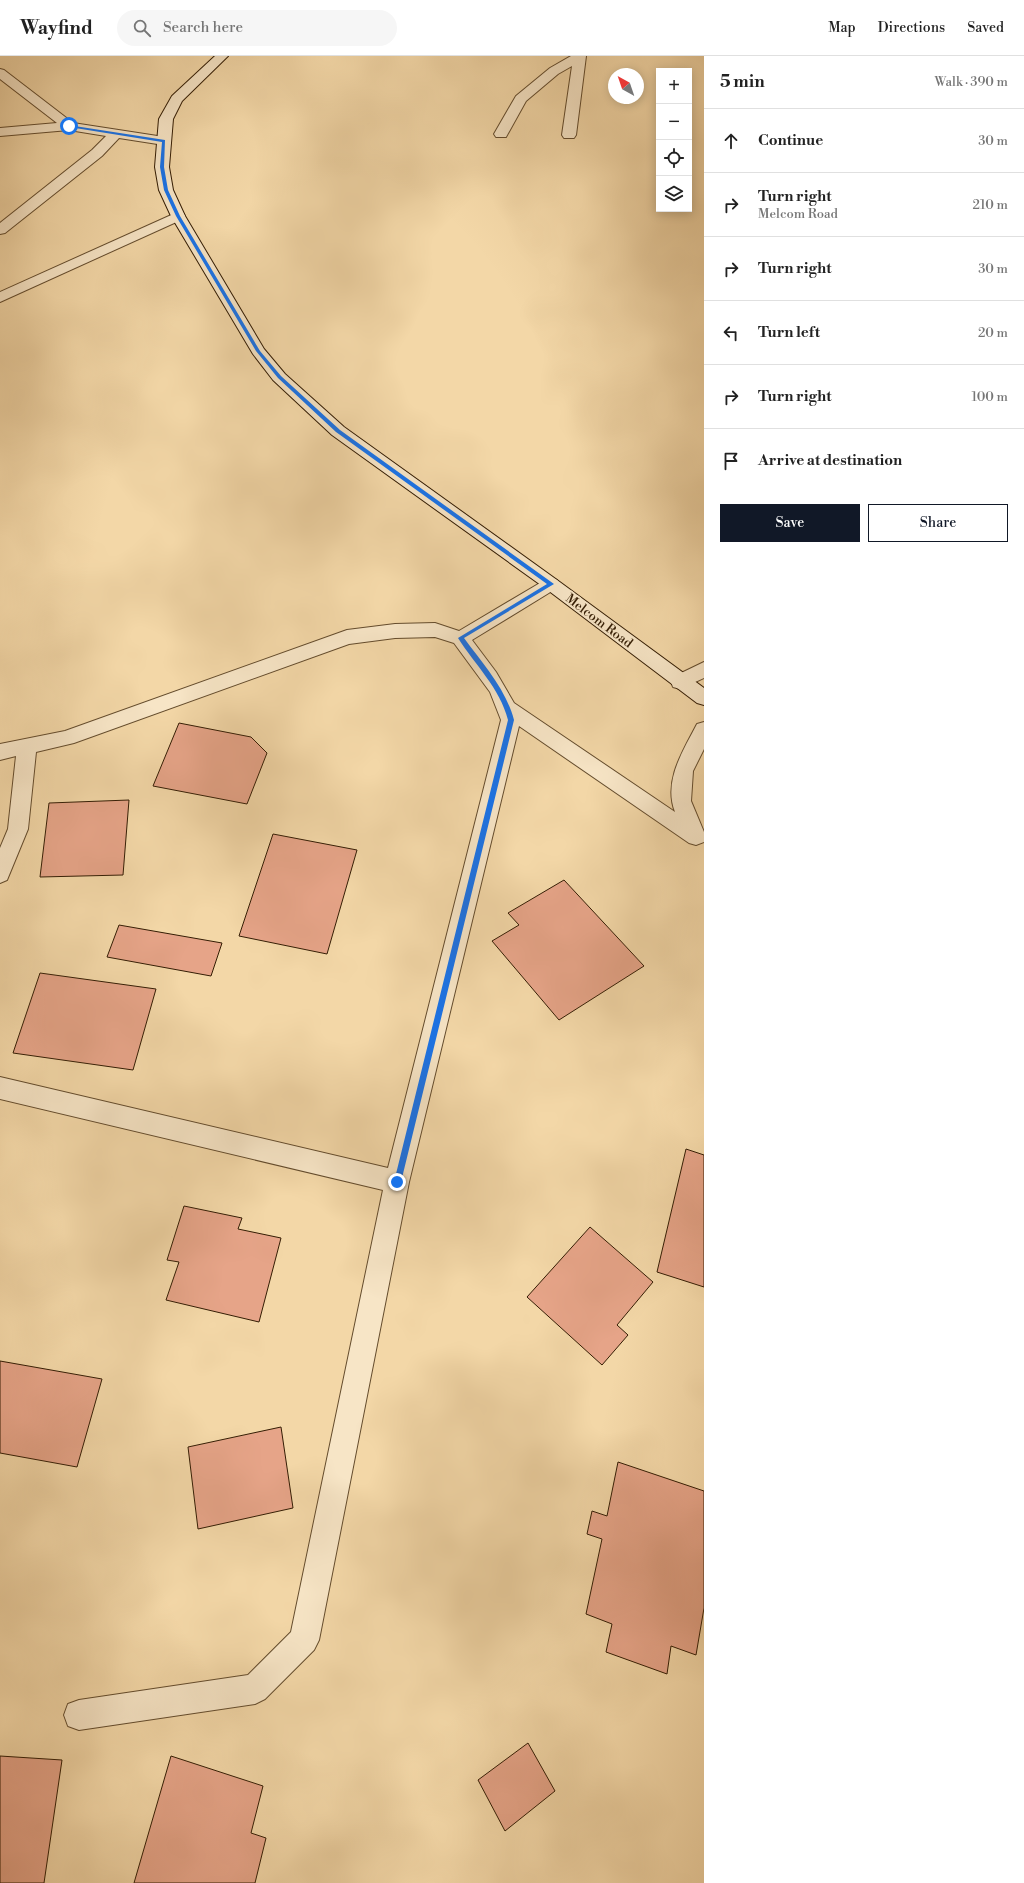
<!DOCTYPE html>
<meta charset="utf-8">
<style>
:root{--surface:#fff;--page:#f6f6f6;--text:#222;--muted:#767676;--line:#e0e0e0;--accent:#111827}
body{margin:0;font-family:"Libre Bodoni",serif;background:var(--page);color:var(--text)}
.controls{position:absolute;right:12px;top:12px;display:grid;overflow:hidden;border-radius:0px;box-shadow:0 2px 10px #0003}
.controls button{width:36px;height:36px;display:grid;place-items:center;padding:0;border:0;border-bottom:1px solid var(--line);background:var(--surface);color:var(--text);font:20px sans-serif}
.compass{position:absolute;left:608px;top:12px;width:36px;height:36px;border-radius:50%;background:var(--surface);box-shadow:0 2px 10px #0003;rotate:320deg}
.stop{position:absolute;width:12px;height:12px;margin:-9px;border:3px solid #1a73e8;border-radius:50%;background:#fff}
.stop.end{background:#1a73e8;border-color:#fff;box-shadow:0 1px 4px #0008}
.list{margin:0;padding:0;list-style:none}
h2{display:flex;justify-content:space-between;align-items:center;height:52px;margin:0;padding:0 16px;font-size:17px}
h2 small{font-size:13px;font-weight:400;color:var(--muted)}
.list li{display:grid;grid-template-columns:26px 1fr auto;gap:12px;align-items:center;box-sizing:border-box;height:64px;padding:0 16px;border-top:1px solid var(--line)}
.list b{display:block;font-size:15px;white-space:nowrap}
.list p{margin:0;font-size:13px;white-space:nowrap;color:var(--muted)}
.list em{font-size:13px;font-style:normal;color:var(--muted)}
.actions{display:flex;gap:8px;padding:12px 16px}
.actions a{flex:1;padding:9px 0;border:1px solid var(--accent);border-radius:0px;text-align:center;font-size:14px;color:var(--accent)}
.actions .main{background:var(--accent);color:#fff}
.icon{flex:none;width:22px;height:22px;fill:none;stroke:currentColor;stroke-width:2;stroke-linecap:round;stroke-linejoin:round}
.map{position:relative;flex:none;width:704px;height:1827px;overflow:hidden}
header{display:flex;align-items:center;gap:24px;box-sizing:border-box;height:56px;padding:0 20px;background:var(--surface);border-bottom:1px solid var(--line)}
header strong{font-size:19px}
nav{display:flex;gap:22px;margin-inline-start:auto;font-size:14px}
.search{width:280px;height:36px;background:var(--page);display:flex;align-items:center;gap:10px;box-sizing:border-box;padding:0 14px;border-radius:22px;color:var(--muted);font-size:15px}
main{display:flex}
aside{flex:1;background:var(--surface)}
.map>svg:first-child{display:block}
.building{fill:#e6a488;stroke:#341d04}
.lines{fill:none;stroke-linecap:round;stroke-linejoin:round}
.service-casing{stroke:#644c2d;stroke-width:2}
.minor-casing{stroke:#644c2d;stroke-width:2}
.secondary-casing{stroke:#341d04;stroke-width:2}
.service{fill:#f7e5c6;fill-rule:evenodd}
.minor{fill:#f7e5c6;fill-rule:evenodd}
.secondary{fill:#f7e5c6;fill-rule:evenodd}
.route{fill:#1a73e8}
.labels{text-anchor:middle;dominant-baseline:central;stroke-width:3.5;stroke-linejoin:round;paint-order:stroke}
.far-street-label{font-size:13px;fill:#341d04;stroke:#f7e5c6}
</style>
<header>
<strong>Wayfind</strong>
<div class="search"><svg class="icon" aria-label="search" viewBox="0 0 24 24"><circle cx="10" cy="10" r="6"/><path d="M15 15l6 6"/></svg>Search here</div>
<nav><a>Map</a><a>Directions</a><a>Saved</a></nav>
</header>
<main>
<div class="map">
<svg width="704" height="1827" viewBox="0 0 704 1827">
<rect width="100%" height="100%" fill="#f3d7a7"/>
<filter id="stains"><feTurbulence type="fractalNoise" baseFrequency=".005" numOctaves="4"/><feColorMatrix values="0 0 0 0 .2 0 0 0 0 .09 0 0 0 0 .02 0 0 0 .5 -.17"/></filter>
<radialGradient id="worn" r=".72"><stop offset=".6" stop-color="#630" stop-opacity="0"/><stop offset="1" stop-color="#630" stop-opacity=".3"/></radialGradient>
<g class="building">
<path d="M179,667L251,681L267,697L247,748L153,730Z"/>
<path d="M129,744L123,819L40,821L49,747Z"/>
<path d="M273,778L357,794L327,898L239,880Z"/>
<path d="M564,824L644,910L559,964L492,885L519,869L508,857Z"/>
<path d="M119,869L222,887L211,920L107,901Z"/>
<path d="M40,917L156,933L133,1014L13,997Z"/>
<path d="M686,1093L704,1099V1231L657,1216Z"/>
<path d="M184,1150L242,1162L238,1173L281,1182L259,1266L166,1244L179,1206L167,1204Z"/>
<path d="M590,1171L653,1226L617,1269L628,1279L602,1309L527,1241Z"/>
<path d="M0,1305L102,1323L77,1411L0,1397Z"/>
<path d="M281,1371L293,1452L198,1473L188,1391Z"/>
<path d="M618,1406L704,1435V1552L696,1599L671,1590L667,1618L606,1596L612,1568L586,1558L602,1483L587,1478L592,1455L607,1460Z"/>
<path d="M528,1687L555,1735L505,1775L478,1724Z"/>
<path d="M0,1700L62,1704L44,1827H0Z"/>
<path d="M171,1700L263,1730L251,1777L266,1782L255,1827H134Z"/>
</g>
<g class="lines">
<defs>
<path id="service" d="M704,606V622L680,633L673,631L671,626L673,621Z"/>
<g id="minor">
<path d="M571,0H586L576,79L574,82H564L562,79L572,10L558,18L526,45L506,81H496L494,78L516,40L550,12Z"/>
<path d="M0,13L4,14L73,67L164,81L169,82L171,85L169,88L164,89L119,82L102,100L5,177L0,178V167L92,94L106,80L69,74L0,80V72L57,67L0,23Z"/>
<path d="M178,156L183,157L185,160L183,163L0,246V236Z"/>
<path d="M551,522L557,524L560,528L557,532L472,584L496,616L514,647L675,756C663,725 683,695 697,668L704,666V693L693,715L691,745L704,776V786L696,789L689,787L519,670L409,1126L319,1584L314,1594L265,1643L255,1648L79,1674L68,1670L64,1659L68,1648L79,1644L248,1619L291,1576L383,1134L0,1043V1021L388,1112L501,664L490,636L454,587L435,581L395,582L349,588L74,687L36,696L28,773L7,824L0,827V792L8,773L16,700L0,704V688L65,675L347,574L395,568L435,567L459,575L545,524Z"/>
</g>
<path id="secondary" d="M215,0H228L182,45L173,63L169,111L173,134L185,160L264,293L285,318L344,371L557,524L704,632V649L697,647L545,532L332,379L273,324L253,298L171,160L159,134L155,111L159,63L172,40Z"/>
</defs>
<use href="#service" class="service-casing"/>
<use href="#minor" class="minor-casing"/>
<use href="#secondary" class="secondary-casing"/>
<use href="#service" class="service"/>
<use href="#minor" class="minor"/>
<use href="#secondary" class="secondary"/>
</g>
<path class="route" d="M68,69L165,84L164,111L168,134L180,160L260,295L281,320L340,374L554,528L464,582C483,608 506,633 514,664L401,1126L397,1130L394,1126L508,664C500,632 475,609 458,582L547,528L336,376L278,322L256,295L176,160L164,134L160,111L162,86L69,71Z"/>
<g class="labels">
<g class="far-street-label">
<text transform="translate(599 565) rotate(37)">Melcom Road</text>
</g>
</g>
<rect width="100%" height="100%" filter="url(#stains)"/>
<rect width="100%" height="100%" fill="url(#worn)"/>
</svg>
<div class="controls">
<button>+</button>
<button>−</button>
<button><svg class="icon" aria-label="locate" viewBox="0 0 24 24"><circle cx="12" cy="12" r="6"/><path d="M12 2v4M12 18v4M2 12h4M18 12h4"/></svg></button>
<button><svg class="icon" aria-label="layers" viewBox="0 0 24 24"><path d="M12 4l9 5-9 5-9-5zM3 14l9 5 9-5"/></svg></button>
</div>
<svg class="compass" viewBox="-18 -18 36 36"><path d="M0-13l5 13h-10z" fill="#e53935"/><path d="M0 13l5-13h-10z" fill="#767676"/></svg>
<div class="stop" style="left:69px;top:70px"></div>
<div class="stop end" style="left:397px;top:1126px"></div>
</div>
<aside>
<h2>5 min<small>Walk · 390 m</small></h2>
<ul class="list">
<li><svg class="icon" aria-label="ahead" viewBox="0 0 24 24"><path d="M12 20V5M6 11l6-6 6 6"/></svg><div><b>Continue</b></div><em>30 m</em></li>
<li><svg class="icon" aria-label="right" viewBox="0 0 24 24"><path d="M7 20v-9h11M14 6l5 5-5 5"/></svg><div><b>Turn right</b><p>Melcom Road</p></div><em>210 m</em></li>
<li><svg class="icon" aria-label="right" viewBox="0 0 24 24"><path d="M7 20v-9h11M14 6l5 5-5 5"/></svg><div><b>Turn right</b></div><em>30 m</em></li>
<li><svg class="icon" aria-label="left" viewBox="0 0 24 24"><path d="M17 20v-9H6M10 6l-5 5 5 5"/></svg><div><b>Turn left</b></div><em>20 m</em></li>
<li><svg class="icon" aria-label="right" viewBox="0 0 24 24"><path d="M7 20v-9h11M14 6l5 5-5 5"/></svg><div><b>Turn right</b></div><em>100 m</em></li>
<li><svg class="icon" aria-label="arrive" viewBox="0 0 24 24"><path d="M6 21V4h12l-3 4 3 4H6"/></svg><div><b>Arrive at destination</b></div></li>
</ul>
<div class="actions"><a class="main">Save</a><a>Share</a></div>
</aside>
</main>
